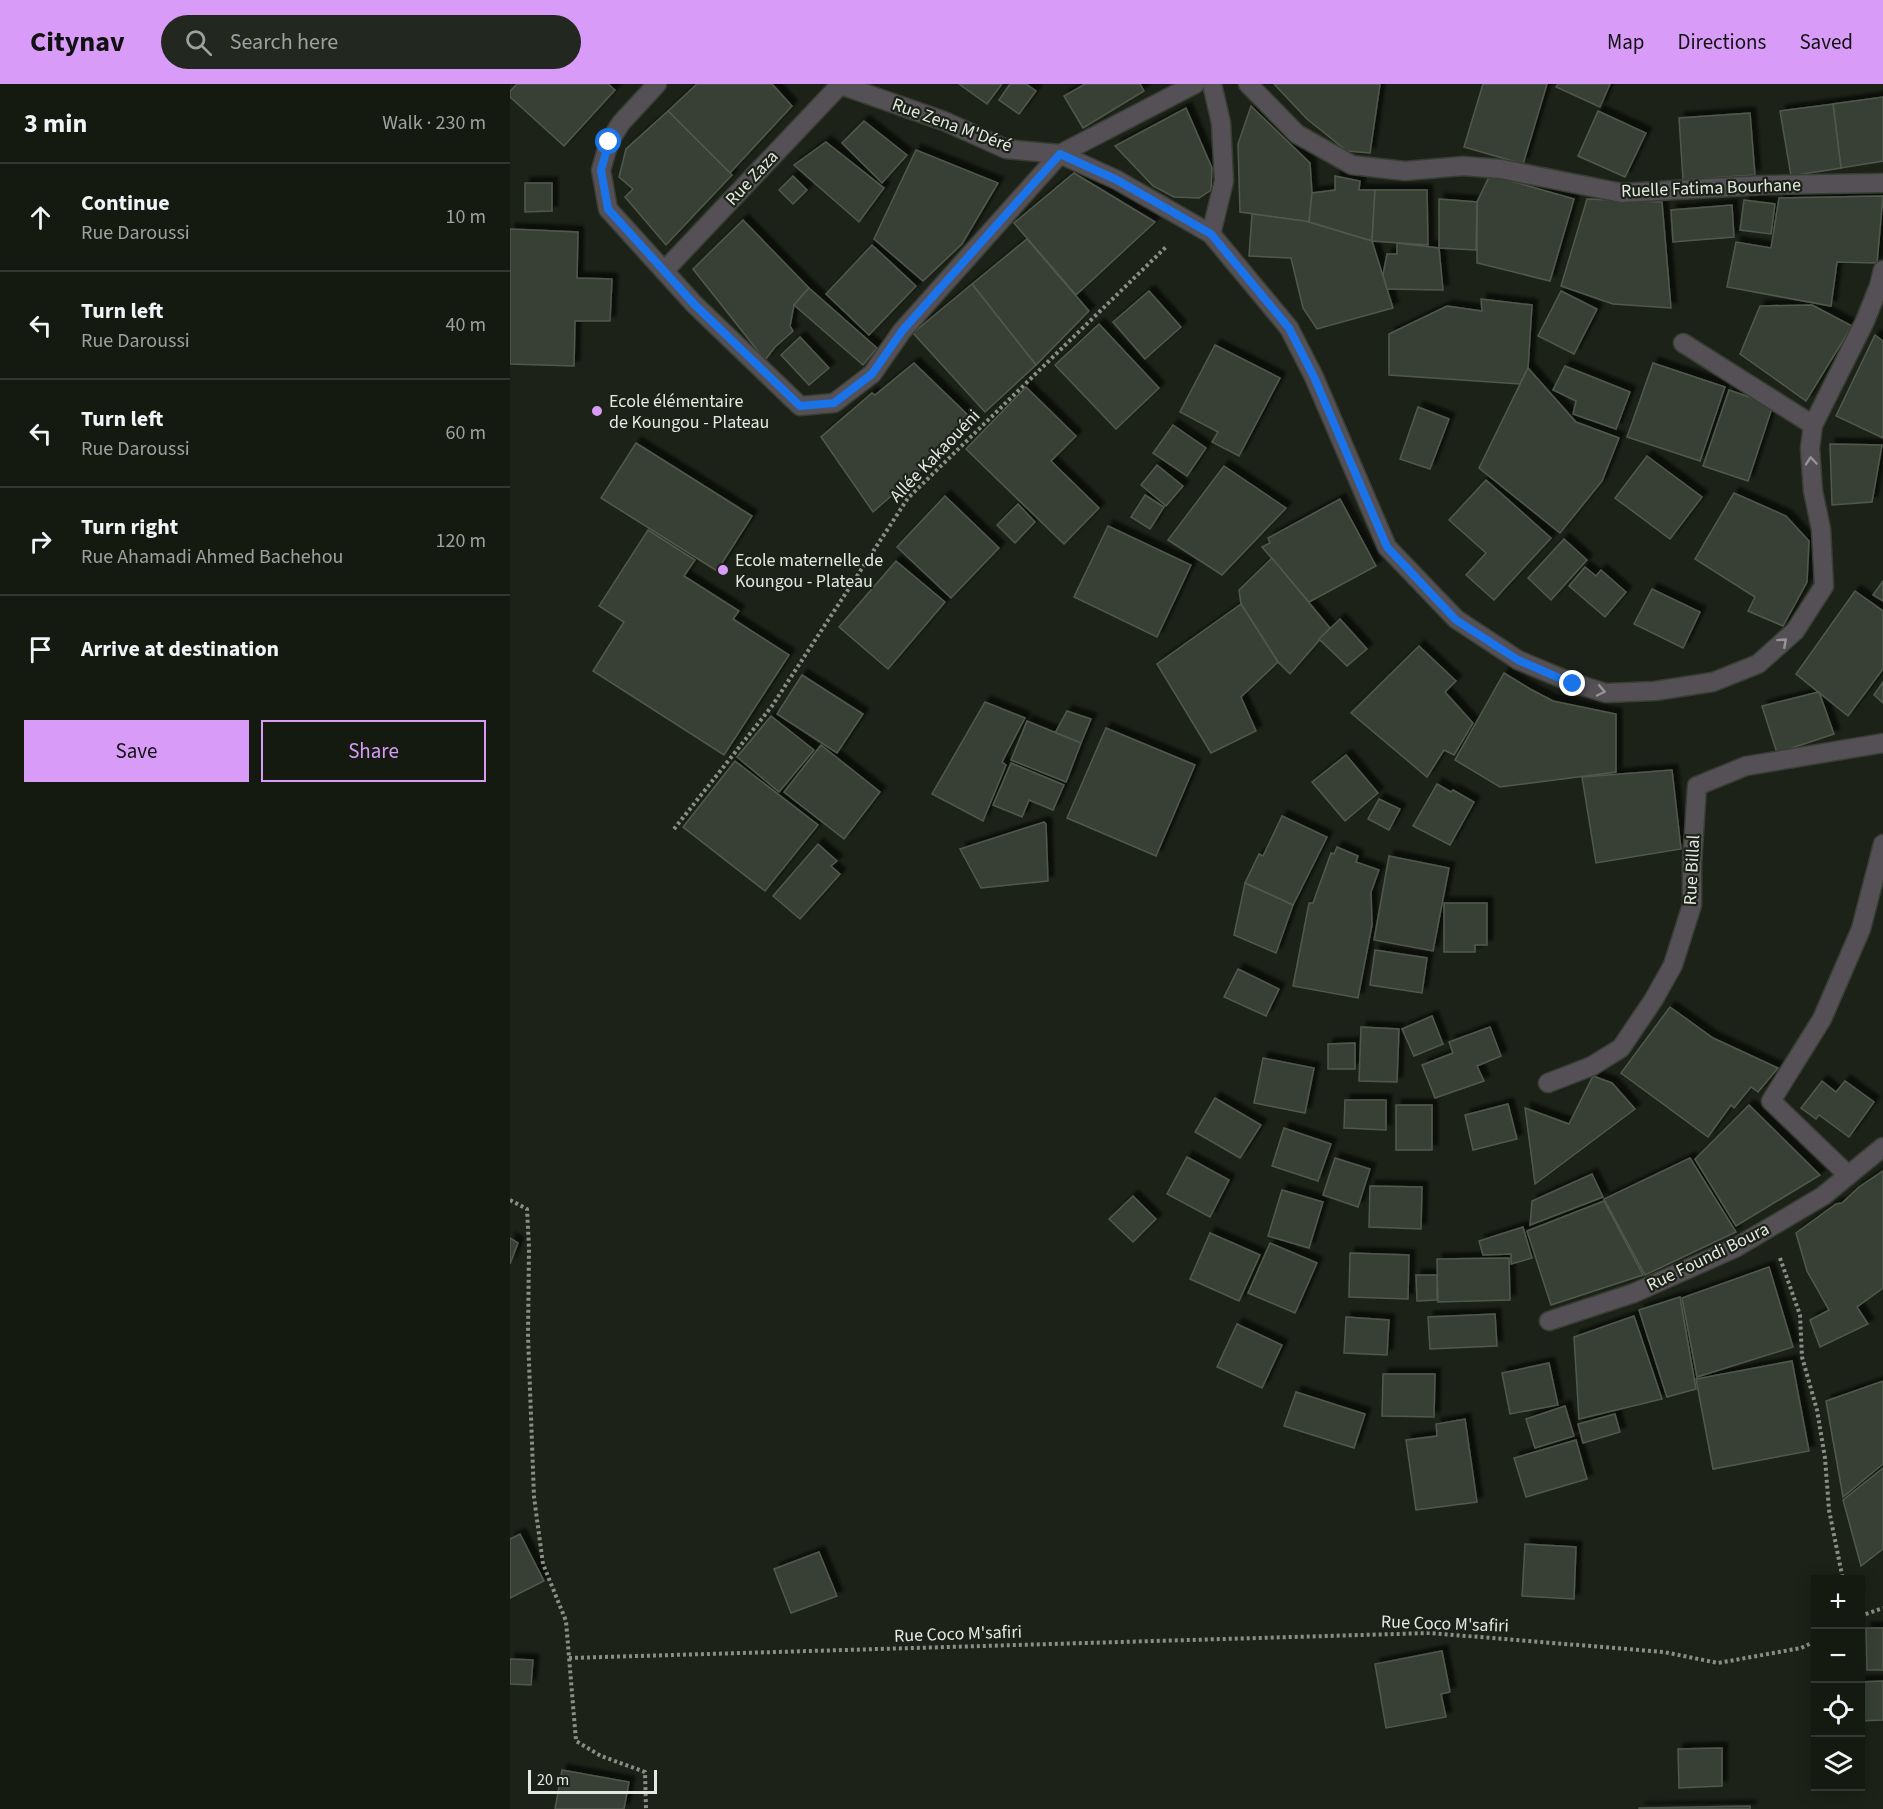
<!DOCTYPE html>
<meta charset="utf-8">
<style>
:root{--surface:#151a11;--page:#22271f;--text:#f1f3f6;--muted:#9da19f;--line:#343831;--accent:#d89bf8}
body{margin:0;font-family:"Source Sans 3",sans-serif;background:var(--page);color:var(--text)}
.controls{position:absolute;right:18px;bottom:18px;display:grid;overflow:hidden;border-radius:0px;box-shadow:0 3px 15px #0003}
.controls button{width:54px;height:54px;display:grid;place-items:center;padding:0;border:0;border-bottom:2px solid var(--line);background:var(--surface);color:var(--text);font:30px sans-serif}
.scale{position:absolute;left:18px;bottom:15px;width:129px;box-sizing:border-box;padding-left:6px;border:3px solid #e4e9e1;border-top:0;font-size:16px;line-height:21px;white-space:nowrap;color:#e4e9e1;-webkit-text-stroke:4px #1c2217;paint-order:stroke}
.stop{position:absolute;width:18px;height:18px;margin:-14px;border:4px solid #1a73e8;border-radius:50%;background:#fff}
.stop.end{background:#1a73e8;border-color:#fff;box-shadow:0 2px 6px #0008}
.list{margin:0;padding:0;list-style:none}
h2{display:flex;justify-content:space-between;align-items:center;height:78px;margin:0;padding:0 24px;font-size:26px}
h2 small{font-size:20px;font-weight:400;color:var(--muted)}
.list li{display:grid;grid-template-columns:39px 1fr auto;gap:18px;align-items:center;box-sizing:border-box;height:108px;padding:0 24px;border-top:2px solid var(--line)}
.list b{display:block;font-size:22px;white-space:nowrap}
.list p{margin:0;font-size:20px;white-space:nowrap;color:var(--muted)}
.list em{font-size:20px;font-style:normal;color:var(--muted)}
.actions{display:flex;gap:12px;padding:18px 24px}
.actions a{flex:1;padding:14px 0;border:2px solid var(--accent);border-radius:0px;text-align:center;font-size:21px;color:var(--accent)}
.actions .main{background:var(--accent);color:#111}
.icon{flex:none;width:33px;height:33px;fill:none;stroke:currentColor;stroke-width:2;stroke-linecap:round;stroke-linejoin:round}
.map{position:relative;flex:none;width:1373px;height:1725px;overflow:hidden}
header{display:flex;align-items:center;gap:36px;box-sizing:border-box;height:84px;padding:0 30px;background:var(--accent);color:#111}
header strong{font-size:28px}
nav{display:flex;gap:33px;margin-inline-start:auto;font-size:21px}
.search{width:420px;height:54px;background:var(--page);display:flex;align-items:center;gap:15px;box-sizing:border-box;padding:0 21px;border-radius:33px;color:var(--muted);font-size:22px}
main{display:flex}
aside{flex:1;background:var(--surface)}
.map>svg:first-child{display:block}
.building{fill:#384034;stroke:#51594c;stroke-width:1.5;filter:url(#shadow)}
.lines{fill:none;stroke-linecap:round;stroke-linejoin:round}
.lane-casing{stroke:#383e33;stroke-width:21}
.street-casing{stroke:#383e33;stroke-width:21}
.path{stroke:#8a8f86;stroke-width:4;stroke-dasharray:3 3;stroke-linecap:butt}
.lane{stroke:#545056;stroke-width:18}
.street{stroke:#545056;stroke-width:18}
.oneway{stroke:#959595}
.route{stroke:#1a73e8;stroke-width:8}
.poi-dot{fill:#d89bf8;stroke:#1c2217;stroke-width:2}
.labels{text-anchor:middle;dominant-baseline:central;stroke-width:4.5;stroke-linejoin:round;paint-order:stroke}
.street-label{font-size:18px;fill:#e4e9e1;stroke:#1c2217}
.poi-label{font-size:18px;fill:#e4e9e1;stroke:#1c2217;text-anchor:start}
</style>
<header>
<strong>Citynav</strong>
<div class="search"><svg class="icon" aria-label="search" viewBox="0 0 24 24"><circle cx="10" cy="10" r="6"/><path d="M15 15l6 6"/></svg>Search here</div>
<nav><a>Map</a><a>Directions</a><a>Saved</a></nav>
</header>
<main>
<aside>
<h2>3 min<small>Walk · 230 m</small></h2>
<ul class="list">
<li><svg class="icon" aria-label="ahead" viewBox="0 0 24 24"><path d="M12 20V5M6 11l6-6 6 6"/></svg><div><b>Continue</b><p>Rue Daroussi</p></div><em>10 m</em></li>
<li><svg class="icon" aria-label="left" viewBox="0 0 24 24"><path d="M17 20v-9H6M10 6l-5 5 5 5"/></svg><div><b>Turn left</b><p>Rue Daroussi</p></div><em>40 m</em></li>
<li><svg class="icon" aria-label="left" viewBox="0 0 24 24"><path d="M17 20v-9H6M10 6l-5 5 5 5"/></svg><div><b>Turn left</b><p>Rue Daroussi</p></div><em>60 m</em></li>
<li><svg class="icon" aria-label="right" viewBox="0 0 24 24"><path d="M7 20v-9h11M14 6l5 5-5 5"/></svg><div><b>Turn right</b><p>Rue Ahamadi Ahmed Bachehou</p></div><em>120 m</em></li>
<li><svg class="icon" aria-label="arrive" viewBox="0 0 24 24"><path d="M6 21V4h12l-3 4 3 4H6"/></svg><div><b>Arrive at destination</b></div></li>
</ul>
<div class="actions"><a class="main">Save</a><a>Share</a></div>
</aside>
<div class="map">
<svg width="1373" height="1725" viewBox="0 0 1373 1725">
<defs>
<filter id="shadow"><feDropShadow dx="5.5" dy="-5.5" stdDeviation="1.5" flood-color="#0009"/></filter>
</defs>
<rect width="100%" height="100%" fill="#1c2217"/>
<g class="building">
<path d="M7,0H98L105,6L54,62L0,13V7Z"/>
<path d="M187,0H262L282,22L220,89L158,27Z"/>
<path d="M449,0H492L477,20Z"/>
<path d="M500,0H516L526,7L509,30L489,16Z"/>
<path d="M575,0H630L634,7L573,44L554,12Z"/>
<path d="M764,0H870L860,69L837,67L797,35Z"/>
<path d="M973,0H1037L1013,80L954,63Z"/>
<path d="M1048,0H1100L1090,23L1046,3Z"/>
<path d="M1373,13V77L1331,84L1323,20Z"/>
<path d="M1323,20L1331,84L1281,92L1270,27Z"/>
<path d="M741,22L800,79L802,109L799,138L730,128L728,60Z"/>
<path d="M676,24L702,84L701,106L689,114L664,113L643,102L605,62Z"/>
<path d="M158,27L222,91L156,161L115,113L123,105L109,93L116,65Z"/>
<path d="M1088,27L1136,49L1115,93L1068,72Z"/>
<path d="M1240,29L1245,91L1173,96L1169,34Z"/>
<path d="M354,37L397,71L372,99L332,59Z"/>
<path d="M316,58L374,104L349,138L284,81Z"/>
<path d="M406,66L488,99L452,160L413,197L364,155Z"/>
<path d="M564,89L645,138L566,211L504,139Z"/>
<path d="M980,91L1064,115L1040,197L967,179V118Z"/>
<path d="M283,92L297,106L283,120L269,106Z"/>
<path d="M825,92L850,97L849,106H865L862,157L799,138L802,109L825,106Z"/>
<path d="M15,99H42V127L15,128Z"/>
<path d="M865,106H917L918,161L862,157Z"/>
<path d="M1373,112L1367,179L1327,178L1321,222L1217,203L1226,158L1261,164L1269,114Z"/>
<path d="M929,115L967,118L966,166L929,164Z"/>
<path d="M1077,115L1152,118L1161,224L1103,220L1051,202Z"/>
<path d="M1234,116L1265,120L1261,150L1230,146Z"/>
<path d="M1222,121L1224,153L1163,158L1161,126Z"/>
<path d="M742,130L795,137L862,157L883,224L807,245L793,224L781,174L739,172Z"/>
<path d="M233,136L299,204L284,221L280,242L283,247L265,263L255,276L183,185Z"/>
<path d="M0,145L68,148L67,194L102,195L100,237H65L64,282L0,280Z"/>
<path d="M517,155L579,227L526,281L462,200Z"/>
<path d="M887,159L929,164L933,206L877,205L873,191L877,170H887Z"/>
<path d="M362,161L406,202L359,251L316,210Z"/>
<path d="M462,200L526,281L475,328L403,249Z"/>
<path d="M299,204L367,264L353,281L284,221Z"/>
<path d="M639,207L671,243L635,275L603,238Z"/>
<path d="M1051,207L1087,225L1064,270L1028,252Z"/>
<path d="M971,215L1022,221L1018,284L1010,300L879,291V250L937,222L972,227Z"/>
<path d="M1302,221L1342,242L1296,317L1230,270L1250,222Z"/>
<path d="M589,240L649,304L606,345L545,281Z"/>
<path d="M1365,251L1373,257V354L1326,332Z"/>
<path d="M290,253L319,284L299,301L271,271Z"/>
<path d="M705,261L770,294L729,372L702,358L708,348L670,328Z"/>
<path d="M404,279L465,338L363,428L311,353L362,309L365,311Z"/>
<path d="M1143,279L1215,303L1190,377L1117,353Z"/>
<path d="M1055,282L1120,308L1106,345L1063,330L1066,317L1043,306Z"/>
<path d="M1018,284L1066,338L1109,354L1092,397L1050,449L969,384Z"/>
<path d="M516,303L566,352L541,377L589,424L554,460L456,365Z"/>
<path d="M1219,306L1263,321L1238,397L1193,382Z"/>
<path d="M908,323L939,335L920,385L890,375Z"/>
<path d="M663,341L696,364L677,392L643,369Z"/>
<path d="M126,359L242,432L207,487L91,414Z"/>
<path d="M1320,360L1372,361L1362,418L1322,421Z"/>
<path d="M1137,372L1192,413L1160,455L1105,414Z"/>
<path d="M647,381L673,402L656,422L631,401Z"/>
<path d="M714,382L776,424L712,491L658,456Z"/>
<path d="M976,396L1041,454L984,516L956,491L976,469L939,436Z"/>
<path d="M1224,409L1276,432L1299,457L1297,498L1273,542L1238,527L1245,513L1185,475Z"/>
<path d="M635,411L654,423L640,445L621,433Z"/>
<path d="M435,412L489,464L441,514L387,463Z"/>
<path d="M830,415L866,482L799,518L752,463L760,459L758,454Z"/>
<path d="M508,420L525,438L505,459L487,441Z"/>
<path d="M598,442L681,481L647,553L564,513Z"/>
<path d="M138,446L185,476L174,492L229,527L223,535L279,571L214,671L83,587L114,538L89,522Z"/>
<path d="M1054,455L1077,476L1041,516L1018,494Z"/>
<path d="M762,474L820,544L780,590L768,578L731,520L729,506Z"/>
<path d="M386,477L435,518L378,585L329,543Z"/>
<path d="M1075,483L1086,492L1091,486L1116,508L1095,533L1059,502Z"/>
<path d="M1373,497V517L1363,511Z"/>
<path d="M1142,505L1190,528L1173,564L1124,540Z"/>
<path d="M1345,507L1373,527V585L1338,632L1286,590Z"/>
<path d="M731,520L768,578L731,613L746,647L701,669L647,580Z"/>
<path d="M830,535L857,565L837,582L809,555Z"/>
<path d="M909,562L946,597L935,608L963,639L944,671L934,666L917,693L841,629Z"/>
<path d="M994,589L1020,605L1043,617L1106,630V688L990,703L945,676Z"/>
<path d="M292,591L353,630L327,669L267,630Z"/>
<path d="M1373,598V619L1364,611Z"/>
<path d="M1309,608L1324,650L1267,669L1252,622Z"/>
<path d="M475,618L515,634L492,678L496,681L473,737L422,710Z"/>
<path d="M557,627L581,635L571,659L545,649Z"/>
<path d="M261,632L304,666L269,708L227,673Z"/>
<path d="M517,637L571,659L556,698L501,676Z"/>
<path d="M596,644L685,681L646,772L557,734Z"/>
<path d="M311,661L370,708L334,755L274,708Z"/>
<path d="M836,671L868,709L835,737L802,698Z"/>
<path d="M225,677L308,741L255,807L173,743Z"/>
<path d="M501,679L554,701L543,726L519,716L512,733L483,721Z"/>
<path d="M1162,686L1171,765L1086,779L1072,693Z"/>
<path d="M927,700L941,708L943,706L964,718L940,761L903,742Z"/>
<path d="M869,715L890,725L879,746L858,735Z"/>
<path d="M772,732L817,753L783,821L735,799L749,770L753,772Z"/>
<path d="M534,738L536,740L538,797L471,804L450,765Z"/>
<path d="M308,760L327,777L321,782L330,790L290,835L263,812Z"/>
<path d="M827,763L848,772L846,778L869,786L861,808L862,841L848,914L783,902L799,819H803L821,769L824,770Z"/>
<path d="M879,772L939,784L923,867L864,856Z"/>
<path d="M735,799L783,821L766,869L724,851Z"/>
<path d="M934,819H977V861H965V868H934Z"/>
<path d="M865,866L917,874L912,909L860,901Z"/>
<path d="M728,885L769,905L756,932L714,913Z"/>
<path d="M1160,923L1203,954L1268,984L1248,1008L1241,1003L1224,1024L1221,1021L1198,1053L1111,989Z"/>
<path d="M922,932L933,960L904,972L892,945Z"/>
<path d="M851,943L889,945L887,998L849,997Z"/>
<path d="M980,943L991,972L967,982L974,997L925,1014L912,981L943,969L939,958Z"/>
<path d="M845,959V985H818V960Z"/>
<path d="M753,974L804,984L795,1029L744,1019Z"/>
<path d="M1083,992L1102,999L1125,1025L1025,1100L1015,1024L1059,1040Z"/>
<path d="M1312,997L1326,1008L1335,997L1364,1018L1339,1053L1309,1031L1306,1035L1291,1024Z"/>
<path d="M705,1014L751,1041L730,1074L685,1048Z"/>
<path d="M835,1016H876V1046L834,1044Z"/>
<path d="M998,1020L1007,1055L963,1066L955,1031Z"/>
<rect x="886" y="1021" width="36" height="45"/>
<path d="M1239,1021L1310,1091L1226,1142L1185,1075Z"/>
<path d="M774,1044L821,1060L808,1097L762,1082Z"/>
<path d="M677,1073L719,1096L700,1133L657,1110Z"/>
<path d="M825,1074L860,1085L848,1123L813,1111Z"/>
<path d="M1180,1074L1226,1148L1135,1191L1094,1115Z"/>
<path d="M1373,1087V1204L1347,1223L1358,1240L1310,1263L1300,1236L1319,1226L1297,1187L1286,1149L1326,1120L1332,1119L1349,1103Z"/>
<path d="M1082,1090L1093,1113L1020,1141L1022,1117Z"/>
<path d="M860,1102L912,1103L911,1145L859,1143Z"/>
<path d="M772,1106L813,1118L799,1164L758,1152Z"/>
<path d="M623,1112L646,1135L623,1158L599,1135Z"/>
<path d="M1094,1117L1133,1191L1041,1221L1017,1147Z"/>
<path d="M1013,1143L1022,1174L1001,1180V1170L973,1171L969,1157Z"/>
<path d="M700,1149L750,1171L729,1217L680,1195Z"/>
<path d="M0,1154L8,1159L0,1180Z"/>
<path d="M760,1159L807,1179L785,1229L738,1209Z"/>
<path d="M840,1169L899,1171L898,1215L839,1213Z"/>
<path d="M999,1174L1000,1216L928,1218L927,1175Z"/>
<path d="M1259,1183L1283,1263L1187,1293L1172,1214Z"/>
<path d="M906,1191H927V1216L907,1217Z"/>
<path d="M1170,1213L1186,1305L1157,1313L1129,1226Z"/>
<path d="M985,1230L987,1262L920,1265L918,1233Z"/>
<path d="M1124,1232L1152,1315L1069,1335L1064,1253Z"/>
<path d="M836,1233L879,1236L877,1271L834,1269Z"/>
<path d="M727,1240L772,1261L752,1304L707,1283Z"/>
<path d="M1282,1277L1299,1367L1203,1385L1186,1295Z"/>
<path d="M1039,1279L1048,1321L1000,1330L992,1289Z"/>
<path d="M873,1290H925L924,1333L872,1332Z"/>
<path d="M1373,1297V1380L1333,1413L1316,1317Z"/>
<path d="M786,1308L855,1330L844,1364L774,1342Z"/>
<path d="M1055,1322L1064,1352L1025,1364L1016,1335Z"/>
<path d="M1105,1330L1110,1348L1073,1359L1068,1340Z"/>
<path d="M955,1335L967,1418L906,1426L896,1356L927,1352L926,1340Z"/>
<path d="M1066,1356L1077,1395L1016,1413L1004,1374Z"/>
<path d="M1373,1384V1465L1351,1482L1333,1416Z"/>
<path d="M10,1450L34,1497L0,1514V1455Z"/>
<path d="M1015,1460L1066,1463L1064,1515L1012,1512Z"/>
<path d="M309,1468L327,1512L281,1529L264,1485Z"/>
<path d="M1356,1544H1373V1586H1357Z"/>
<path d="M932,1567L940,1608L931,1610L936,1633L876,1644L865,1580Z"/>
<path d="M0,1575L23,1576L21,1601L0,1600Z"/>
<path d="M1373,1597V1636L1350,1637V1598Z"/>
<path d="M1212,1664V1702L1169,1704L1168,1665Z"/>
<path d="M52,1686L119,1698L114,1725H45Z"/>
<path d="M1240,1722V1725H1129V1724Z"/>
</g>
<g class="lines">
<defs>
<g id="lane">
<path d="M1038,999L1082,982L1111,964L1144,915L1163,881L1182,821V780L1187,702L1236,682L1373,659"/>
<path d="M1337,1090L1261,1017L1312,935L1351,845L1373,760"/>
<path d="M1039,1237L1124,1209L1225,1164L1313,1112L1373,1063"/>
</g>
<g id="street">
<path d="M147,0L111,39L99,58L91,86L98,125L184,220L290,322L324,319L362,290L392,247L550,70"/>
<path d="M328,0L434,37L496,65L550,70L685,0"/>
<path d="M738,0L787,50L842,81L895,87L953,82L991,85L1112,109L1255,101L1373,99"/>
<path d="M550,70L607,96L701,150L779,244L804,293L877,463L946,535L1008,576L1063,599L1096,609L1145,607L1203,598L1248,580L1285,547L1314,502L1311,445L1303,407L1300,364L1303,341L1355,237L1369,202L1373,186"/>
<path d="M701,150L714,97L711,39L702,0"/>
<path d="M154,187L330,1"/>
<path d="M1173,259L1303,341"/>
</g>
</defs>
<use href="#lane" class="lane-casing"/>
<use href="#street" class="street-casing"/>
<g class="path">
<path d="M164,745L262,622L398,414L657,162"/>
<path d="M0,1116L17,1125L19,1164L18,1252L24,1413L33,1480L56,1537L66,1657L91,1672L135,1688L136,1725"/>
<path d="M1270,1174L1290,1231L1292,1273L1307,1326L1315,1374L1319,1426L1333,1496"/>
<path d="M1350,1532L1373,1524"/>
<path d="M59,1574L920,1549L1154,1568L1208,1579L1291,1564L1306,1557"/>
</g>
<use href="#lane" class="lane"/>
<use href="#street" class="street"/>
</g>
<defs><path id="oneway-chevron" d="M-2-3.5L2.5 0L-2 3.5" fill="none" stroke-width="1.6" stroke-linecap="round" stroke-linejoin="round" transform="scale(1.5)"/></defs>
<g class="oneway">
<use href="#oneway-chevron" transform="translate(1301 377) rotate(-95)"/>
<use href="#oneway-chevron" transform="translate(1273 558) rotate(-42)"/>
<use href="#oneway-chevron" transform="translate(1091 607) rotate(12)"/>
</g>
<g class="lines">
<path class="route" d="M99,58L91,86L98,125L184,220L290,322L324,319L362,290L392,247L550,70L607,96L701,150L779,244L804,293L877,463L946,536L1008,576L1063,600"/>
</g>
<g class="poi-dot">
<circle cx="87" cy="327" r="6"/>
<circle cx="213" cy="486" r="6"/>
</g>
<g class="labels">
<g class="street-label">
<text transform="translate(442 41) rotate(20)">Rue Zena M'Déré</text>
<text transform="translate(242 94) rotate(-47)">Rue Zaza</text>
<text transform="translate(1201 104) rotate(-2)">Ruelle Fatima Bourhane</text>
<text transform="translate(425 372) rotate(-46)">Allée Kakaouéni</text>
<text transform="translate(1182 786) rotate(-87)">Rue Billal</text>
<text transform="translate(1198 1173) rotate(-26)">Rue Foundi Boura</text>
<text transform="translate(935 1540) rotate(2)">Rue Coco M'safiri</text>
<text transform="translate(448 1550) rotate(-2)">Rue Coco M'safiri</text>
</g>
<g class="poi-label">
<text x="99" y="317">Ecole élémentaire<tspan x="99" dy="21">de Koungou - Plateau</tspan></text>
<text x="225" y="476">Ecole maternelle de<tspan x="225" dy="21">Koungou - Plateau</tspan></text>
</g>
</g>
</svg>
<div class="controls">
<button>+</button>
<button>−</button>
<button><svg class="icon" aria-label="locate" viewBox="0 0 24 24"><circle cx="12" cy="12" r="6"/><path d="M12 2v4M12 18v4M2 12h4M18 12h4"/></svg></button>
<button><svg class="icon" aria-label="layers" viewBox="0 0 24 24"><path d="M12 4l9 5-9 5-9-5zM3 14l9 5 9-5"/></svg></button>
</div>
<div class="scale">20 m</div>
<div class="stop" style="left:99px;top:58px"></div>
<div class="stop end" style="left:1063px;top:600px"></div>
</div>
</main>
